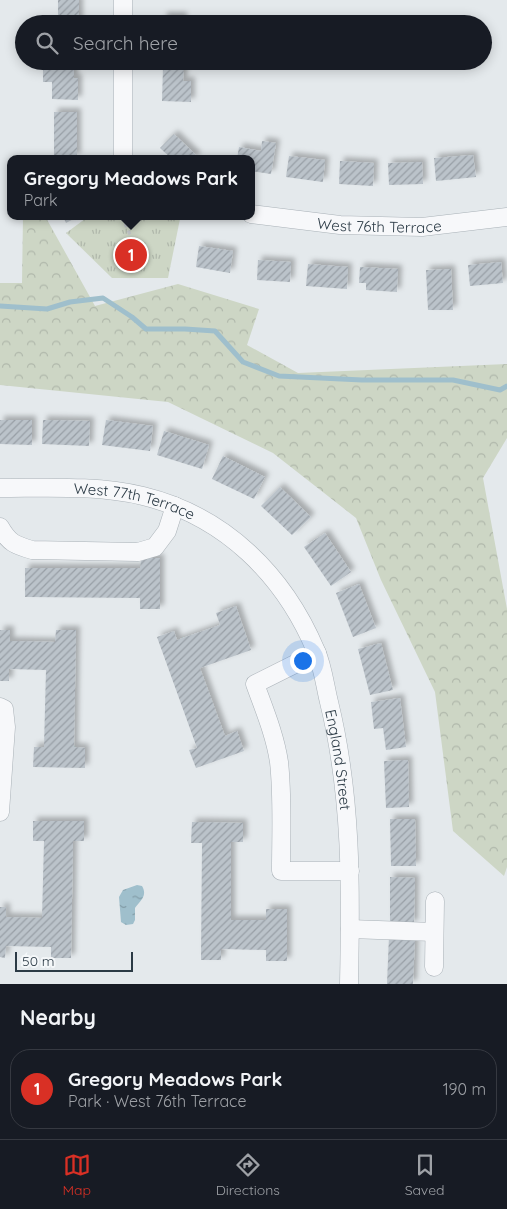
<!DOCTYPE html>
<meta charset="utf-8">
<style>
:root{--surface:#171b24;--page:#242831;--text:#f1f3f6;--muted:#9ea1a6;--line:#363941;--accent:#d93025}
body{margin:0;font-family:Quicksand,sans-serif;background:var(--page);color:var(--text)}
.scale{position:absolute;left:15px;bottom:12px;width:118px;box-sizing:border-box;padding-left:5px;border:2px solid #2b3a45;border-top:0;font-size:14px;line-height:18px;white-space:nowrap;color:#2b3a45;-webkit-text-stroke:4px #f4f7f9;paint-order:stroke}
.you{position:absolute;left:302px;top:660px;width:18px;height:18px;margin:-12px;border:4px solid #fff;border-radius:50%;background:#1a73e8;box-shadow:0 0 0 8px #1a73e833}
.badge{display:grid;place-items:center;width:32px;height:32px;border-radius:50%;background:var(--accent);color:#fff;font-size:16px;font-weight:700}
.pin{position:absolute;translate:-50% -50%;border:2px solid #fff;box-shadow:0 1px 5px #0006}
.popup{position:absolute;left:7px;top:155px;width:248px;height:65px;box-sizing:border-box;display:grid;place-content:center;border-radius:10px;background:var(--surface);filter:drop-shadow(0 1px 4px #0005);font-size:16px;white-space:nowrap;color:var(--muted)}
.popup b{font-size:19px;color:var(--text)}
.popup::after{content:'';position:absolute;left:50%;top:100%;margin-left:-10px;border:10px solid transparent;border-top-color:var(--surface)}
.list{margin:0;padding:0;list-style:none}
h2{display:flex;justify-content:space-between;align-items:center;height:65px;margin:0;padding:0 20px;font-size:21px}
h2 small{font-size:16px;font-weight:400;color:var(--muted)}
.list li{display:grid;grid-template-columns:32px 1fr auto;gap:15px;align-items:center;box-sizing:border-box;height:80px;margin:0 10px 10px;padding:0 10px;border:1px solid var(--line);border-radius:20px}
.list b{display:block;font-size:19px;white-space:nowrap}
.list p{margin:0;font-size:16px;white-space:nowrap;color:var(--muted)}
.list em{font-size:16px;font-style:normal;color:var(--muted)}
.icon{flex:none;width:28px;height:28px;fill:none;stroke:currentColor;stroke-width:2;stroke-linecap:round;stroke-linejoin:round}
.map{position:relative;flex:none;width:507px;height:984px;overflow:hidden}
.search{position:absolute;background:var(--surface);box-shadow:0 2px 12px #0003;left:15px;right:15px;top:15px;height:55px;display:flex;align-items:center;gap:12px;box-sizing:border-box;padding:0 18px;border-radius:28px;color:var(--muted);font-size:19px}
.sheet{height:155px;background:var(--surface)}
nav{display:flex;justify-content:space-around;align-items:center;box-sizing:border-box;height:70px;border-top:1px solid var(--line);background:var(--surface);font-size:14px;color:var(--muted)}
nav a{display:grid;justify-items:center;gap:2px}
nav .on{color:var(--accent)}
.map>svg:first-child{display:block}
.forest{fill:url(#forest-crowns)}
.park{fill:url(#park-tufts)}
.water{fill:url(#water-ripples)}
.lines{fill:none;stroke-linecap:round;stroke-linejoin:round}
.stream{stroke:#9fbfcc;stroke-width:5}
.building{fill:url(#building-hatch);filter:url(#shadow)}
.minor-casing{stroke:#a9b1b7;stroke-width:19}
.path{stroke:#c2c7cb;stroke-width:3;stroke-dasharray:4 4;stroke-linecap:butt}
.minor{stroke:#f7f8fa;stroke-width:18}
.labels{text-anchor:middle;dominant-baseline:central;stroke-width:4;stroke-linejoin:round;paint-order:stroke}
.street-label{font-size:15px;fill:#2b3a45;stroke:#f4f7f9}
</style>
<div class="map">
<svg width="507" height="984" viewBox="0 0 507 984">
<defs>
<pattern id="forest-crowns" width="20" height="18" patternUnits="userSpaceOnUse" patternTransform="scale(1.25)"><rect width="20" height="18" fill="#cdd6c5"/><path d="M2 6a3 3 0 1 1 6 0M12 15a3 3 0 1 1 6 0" fill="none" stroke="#b0b8ab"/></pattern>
<pattern id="park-tufts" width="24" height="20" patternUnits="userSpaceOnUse" patternTransform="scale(1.25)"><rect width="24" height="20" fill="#cdd6c5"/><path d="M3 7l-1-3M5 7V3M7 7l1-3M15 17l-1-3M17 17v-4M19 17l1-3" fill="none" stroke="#b0b8ab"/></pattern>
<pattern id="water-ripples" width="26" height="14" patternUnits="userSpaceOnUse" patternTransform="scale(1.25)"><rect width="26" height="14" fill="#9fbfcc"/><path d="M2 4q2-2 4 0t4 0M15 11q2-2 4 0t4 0" fill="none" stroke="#829ca7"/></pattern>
<pattern id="building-hatch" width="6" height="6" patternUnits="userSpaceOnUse" patternTransform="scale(1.25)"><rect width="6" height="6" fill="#bbc3ca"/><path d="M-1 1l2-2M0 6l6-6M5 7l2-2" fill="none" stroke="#989fa6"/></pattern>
<filter id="shadow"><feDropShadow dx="4" dy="-4" stdDeviation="2.5" flood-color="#0004"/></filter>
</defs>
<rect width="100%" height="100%" fill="#e4e9ec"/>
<path class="forest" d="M23,216H45L95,306L178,284L259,309L247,345L298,373L507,364V438L483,478L507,609V867L504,876L453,831L435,692L381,580L356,518L273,453L168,402L0,385V283H22Z"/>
<path class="park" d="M89,216H166L180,219L168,278H112L66,233Z"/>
<path class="water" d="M137,885L142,886C148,896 140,901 135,908V920L133,924L126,925L121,922L119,897L123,890Z"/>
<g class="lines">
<path class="stream" d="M0,306L47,309L70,302L103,298L132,317L146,329H185L215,331L243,362L279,376L362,380H453L500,390L507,386"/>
</g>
<g class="building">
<rect x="58" y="0" width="21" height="24"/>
<rect x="163" y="16" width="20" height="8"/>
<path d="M52,61H74V78H78V100L52,99V82H43V69H52Z"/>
<path d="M163,67H184L183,81H191V102L162,101Z"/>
<rect x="54" y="112" width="23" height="45"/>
<path d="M174,134L197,156L195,159H172L160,148Z"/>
<path d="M262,141L276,143L271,174L251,171V159H237L239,147L261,151Z"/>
<path d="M473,155L476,177L436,181L434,158Z"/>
<path d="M289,156L325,160L323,182L286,177Z"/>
<path d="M340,161L374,163L373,186L339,184Z"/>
<path d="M422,162L423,184L389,185L388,163Z"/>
<path d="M63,216H79L66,223Z"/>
<path d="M199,246L233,251L230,273L196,267Z"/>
<path d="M258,260L291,262L290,282L257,280Z"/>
<path d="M501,262L503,283L470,286L468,265Z"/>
<path d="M308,264L348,267L347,289L306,286Z"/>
<path d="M360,267L398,269L397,292L366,290V283H359Z"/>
<path d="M451,269L453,310H428L426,270Z"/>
<path d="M0,420H32V445L0,444Z"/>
<path d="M43,420L90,421L89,446L42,444Z"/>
<path d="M106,420L153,426L150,451L102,445Z"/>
<path d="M164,431L209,445L202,469L157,455Z"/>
<path d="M223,456L265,477L254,499L212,479Z"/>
<path d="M280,487L311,517L292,535L261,506Z"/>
<path d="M325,533L351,572L331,586L304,547Z"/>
<path d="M141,558H160V609H140V598L25,597V568H140Z"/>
<path d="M359,584L376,628L353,637L336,593Z"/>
<path d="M236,606L251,650L200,668L225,736L237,731L244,751L196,768L189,750L197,748L157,637L174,631L177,640L220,625L216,613Z"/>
<path d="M0,630H10V641L55,642L56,630H76L74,747L85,748V768L33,767L34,747H44L46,670L9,669V681H0Z"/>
<path d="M381,643L393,690L370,695L358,649Z"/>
<path d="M400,698L406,747L386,750L383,728L374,729L371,702Z"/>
<path d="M408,760L409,807L386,808L384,761Z"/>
<path d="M390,819H415L416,866H391Z"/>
<path d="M33,821H84V841H73L71,958H51V947L6,946L5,958L0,957V907H6V917L42,918L44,841H33Z"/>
<path d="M192,822L243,823V842H231V920H266V909H287V961H266V950L221,949V960H201L202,843H191Z"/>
<path d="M390,877L415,878L414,924H390Z"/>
<path d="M389,936H415L413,984H387Z"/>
</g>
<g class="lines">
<defs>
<g id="minor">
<path d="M123,24V0"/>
<path d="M123,159V61"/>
<path id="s1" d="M251,214L340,225L422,227L507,217"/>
<path id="s2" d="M0,488C47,488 97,485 143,496C225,516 284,575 316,651C323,667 325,686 329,702C352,796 351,888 349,984"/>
<path d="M0,527C9,543 15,545 32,550L138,552L155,547L167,531L175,506"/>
<path d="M317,653L255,684C264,709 275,735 279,762C283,798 281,835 281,871H350"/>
<path d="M0,707L4,709L6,727L0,812"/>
<path d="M350,929L434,932"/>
<path d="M434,967L435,901"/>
</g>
</defs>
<use href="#minor" class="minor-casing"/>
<path class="path" d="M124,216L123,219L131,237"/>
<use href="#minor" class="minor"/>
</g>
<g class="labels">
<g class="street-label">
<text stroke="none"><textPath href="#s1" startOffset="129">West 76th Terrace</textPath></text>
<text stroke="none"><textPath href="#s2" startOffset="136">West 77th Terrace</textPath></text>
<text stroke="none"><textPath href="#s2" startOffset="496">England Street</textPath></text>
</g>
</g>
</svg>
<div class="scale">50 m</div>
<div class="you"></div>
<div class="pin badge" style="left:131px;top:255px">1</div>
<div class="popup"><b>Gregory Meadows Park</b>Park</div>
<div class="search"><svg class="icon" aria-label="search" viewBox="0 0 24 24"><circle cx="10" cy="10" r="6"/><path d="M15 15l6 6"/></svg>Search here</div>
</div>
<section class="sheet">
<h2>Nearby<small></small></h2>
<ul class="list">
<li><span class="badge">1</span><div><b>Gregory Meadows Park</b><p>Park · West 76th Terrace</p></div><em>190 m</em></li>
</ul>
</section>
<nav>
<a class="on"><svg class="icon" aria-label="map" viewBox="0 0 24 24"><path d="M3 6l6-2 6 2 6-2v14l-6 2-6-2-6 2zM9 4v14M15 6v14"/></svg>Map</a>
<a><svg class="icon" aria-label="directions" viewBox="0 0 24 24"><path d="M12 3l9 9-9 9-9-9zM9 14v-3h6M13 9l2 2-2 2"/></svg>Directions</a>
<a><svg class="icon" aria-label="saved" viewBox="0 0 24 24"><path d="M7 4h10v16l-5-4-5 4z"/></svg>Saved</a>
</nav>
